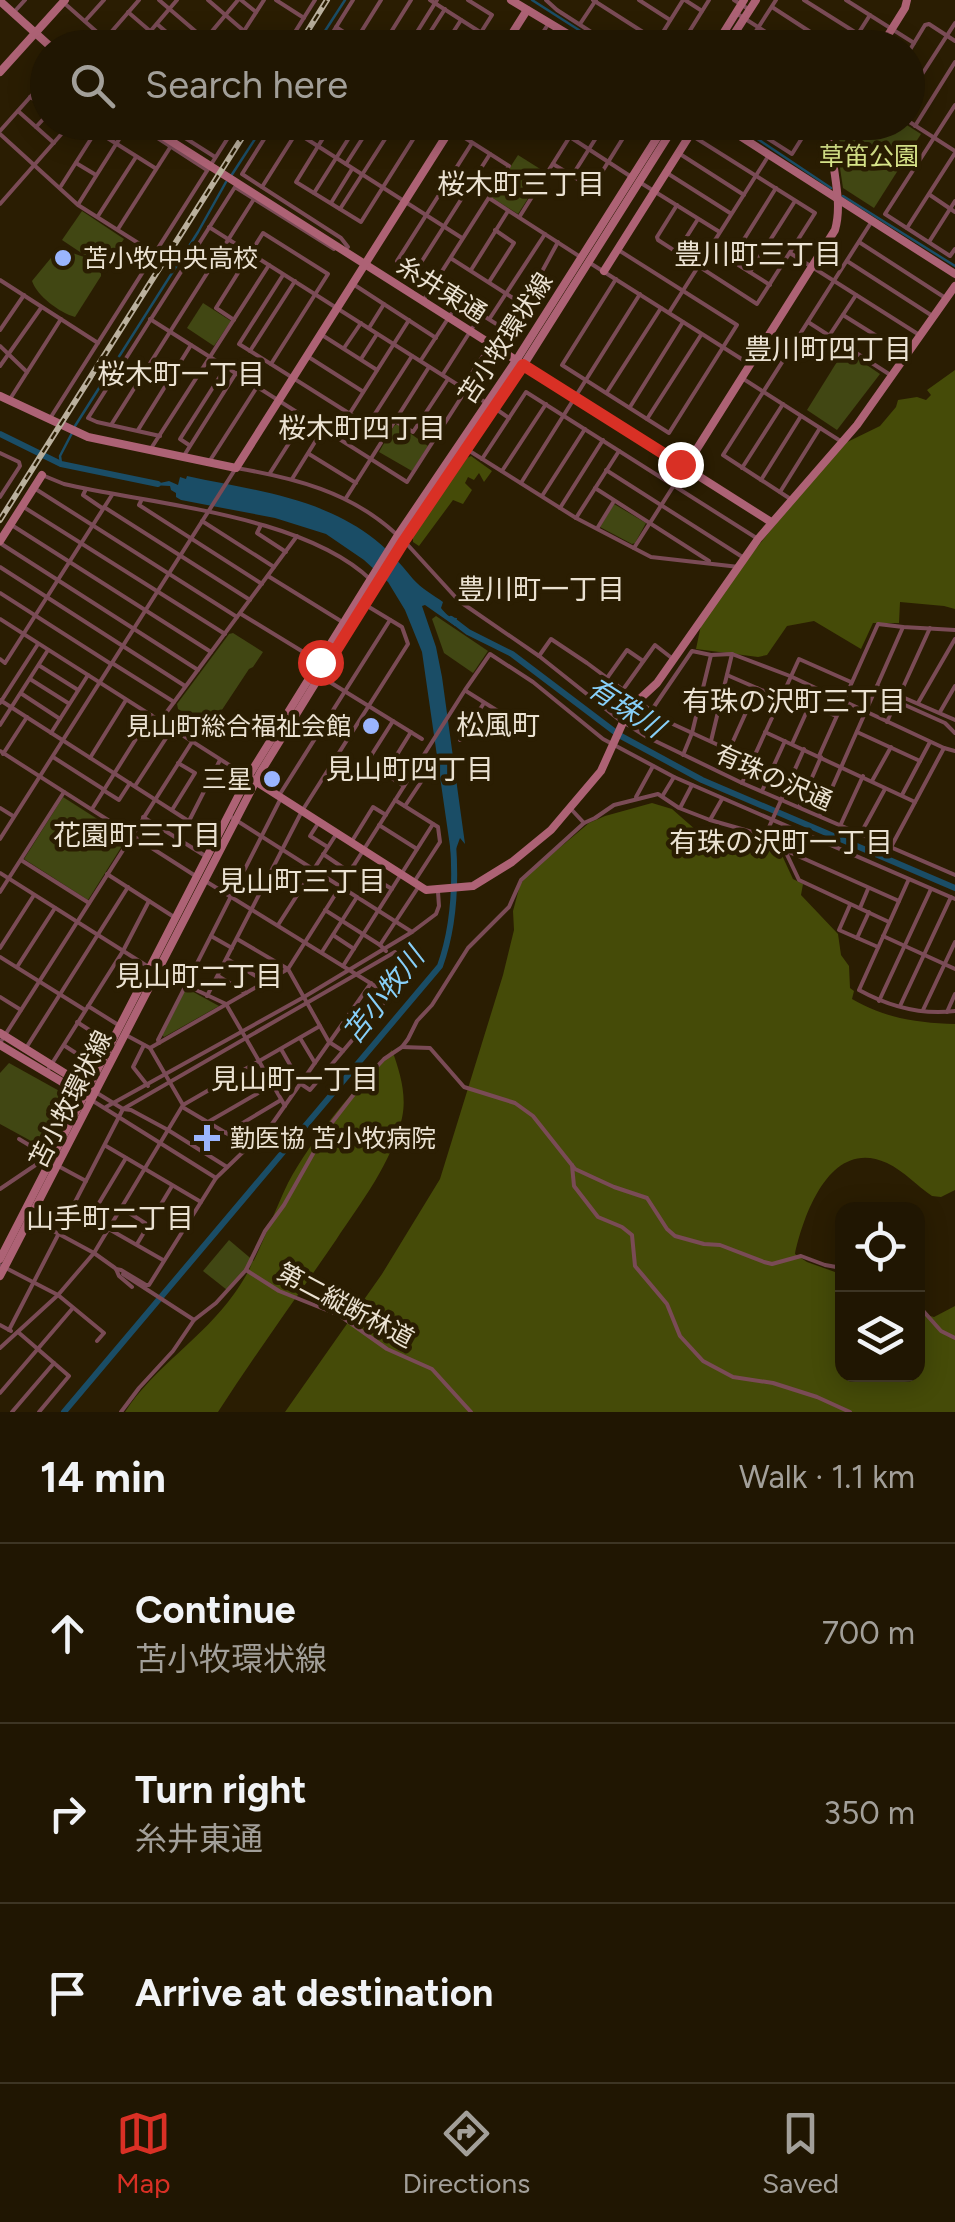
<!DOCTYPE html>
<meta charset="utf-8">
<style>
:root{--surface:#201602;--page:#281f0c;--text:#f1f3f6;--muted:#a29f99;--line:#3d3524;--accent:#d93025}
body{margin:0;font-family:Figtree,"Noto Sans JP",sans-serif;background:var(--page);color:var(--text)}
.controls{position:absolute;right:30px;bottom:30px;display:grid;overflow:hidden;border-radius:20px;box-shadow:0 5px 25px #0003}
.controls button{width:90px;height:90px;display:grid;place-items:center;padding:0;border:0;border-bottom:2px solid var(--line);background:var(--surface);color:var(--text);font:50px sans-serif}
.stop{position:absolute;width:30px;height:30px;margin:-22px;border:8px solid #d93025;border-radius:50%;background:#fff}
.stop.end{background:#d93025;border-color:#fff;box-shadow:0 2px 10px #0008}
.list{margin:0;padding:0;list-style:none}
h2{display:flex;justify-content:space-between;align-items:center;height:130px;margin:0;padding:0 40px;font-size:42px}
h2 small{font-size:32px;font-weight:400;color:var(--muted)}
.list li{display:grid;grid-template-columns:65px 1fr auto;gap:30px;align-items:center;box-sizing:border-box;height:180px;padding:0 40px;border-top:2px solid var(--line)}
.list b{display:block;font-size:38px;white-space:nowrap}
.list p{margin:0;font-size:32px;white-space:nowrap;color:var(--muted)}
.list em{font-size:32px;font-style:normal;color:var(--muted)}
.icon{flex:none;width:55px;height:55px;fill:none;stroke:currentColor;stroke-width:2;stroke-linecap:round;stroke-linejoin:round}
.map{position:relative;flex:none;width:955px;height:1412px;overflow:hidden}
.search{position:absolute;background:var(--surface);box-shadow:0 5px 25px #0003;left:30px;right:30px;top:30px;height:110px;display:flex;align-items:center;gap:25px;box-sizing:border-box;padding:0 35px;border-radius:55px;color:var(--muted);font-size:38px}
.sheet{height:670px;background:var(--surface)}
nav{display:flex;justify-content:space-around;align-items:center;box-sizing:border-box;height:140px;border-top:2px solid var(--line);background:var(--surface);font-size:28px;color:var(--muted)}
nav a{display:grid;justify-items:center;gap:5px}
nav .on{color:var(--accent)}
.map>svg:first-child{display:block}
.green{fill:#414713}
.forest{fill:#454b08}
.water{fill:#1a4d66}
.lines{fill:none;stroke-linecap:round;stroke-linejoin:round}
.stream{stroke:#1a4d66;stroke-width:2.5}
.river{stroke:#1a4d66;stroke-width:6}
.street{stroke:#7a4b56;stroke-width:4}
.secondary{stroke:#ad6275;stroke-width:8}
.rail-casing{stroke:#bab09d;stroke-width:6}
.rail{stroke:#2a1d02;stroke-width:2.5;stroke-dasharray:8;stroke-linecap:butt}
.route{stroke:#d93025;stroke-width:12}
.poi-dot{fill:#9ab5fd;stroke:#2a1d02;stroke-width:4}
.labels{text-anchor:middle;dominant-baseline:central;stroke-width:9;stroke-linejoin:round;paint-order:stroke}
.park-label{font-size:25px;fill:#d8e58a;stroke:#2a1d02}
.poi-label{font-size:25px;fill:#ebe2d2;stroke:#2a1d02;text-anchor:start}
.street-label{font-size:25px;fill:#ebe2d2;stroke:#2a1d02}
.neighbourhood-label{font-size:28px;fill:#ebe2d2;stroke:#2a1d02}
.water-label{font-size:28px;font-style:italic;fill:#87cff8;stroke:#2a1d02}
</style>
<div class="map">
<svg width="955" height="1412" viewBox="0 0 955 1412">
<rect width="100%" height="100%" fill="#2a1d02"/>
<g class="green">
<path d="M902,122L921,134L874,208L843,188L836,141L839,123Z"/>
<path d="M518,155L545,172L518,214L491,197Z"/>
<path d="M82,211L124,239L104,268L62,240Z"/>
<path d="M64,250L84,257L101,272V276L75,317C60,313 37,296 32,281L55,253Z"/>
<path d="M203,303L231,321L214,346L187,328Z"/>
<path d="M849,353L880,374L837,430L807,410L840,357Z"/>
<path d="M397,424L428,446L412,471L379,452L394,426Z"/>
<path d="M614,504L646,523L635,543L632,544L600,527Z"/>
<path d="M436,616L488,651L473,673L444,653L432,619Z"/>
<path d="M233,633L263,652L253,667L249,669L210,728L178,709L177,704L229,634Z"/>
<path d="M63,797L127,838L88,900L24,859Z"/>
<path d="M186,988L219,1006L164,1037L162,1035Z"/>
<path d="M9,1063L72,1098L74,1101L50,1147H42L0,1124V1073Z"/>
<path d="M229,1240L255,1262L227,1290L203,1271Z"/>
</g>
<g class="forest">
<path d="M955,370V609L944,606L900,602L899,623H873L861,649L814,621L787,626L767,655L758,657L696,649L701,625L746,561L837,447L880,426L896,407L898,400L917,397L926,400L931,395L927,390Z"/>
<path d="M471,456L492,471L484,482L479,473L474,480L468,477L465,483L472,490L463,504L453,500L419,546L413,542V535L467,458Z"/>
<path d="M652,803L672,809L705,838L732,832L743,833L755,839L764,847L780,851L793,879L803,884L801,895L838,934L841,955L849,966L850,988L854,991L852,999C884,1018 918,1023 955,1024V1190L941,1197L932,1196C917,1186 904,1171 887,1163C831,1137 804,1213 795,1254L807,1262L835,1272L842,1269V1374H918V1298L927,1315L934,1317L955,1306V1412H285L382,1274L440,1179L503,975L514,930L513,911L520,885L526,876L589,823L605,816Z"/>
<path d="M392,1050C400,1072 407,1095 402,1118C392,1163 361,1202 336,1240C297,1297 256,1353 218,1412H125C154,1367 203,1338 234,1294C258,1261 270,1220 288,1183C311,1139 357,1086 392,1050Z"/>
</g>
<path class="water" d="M187,476C251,490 315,496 369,535C386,547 400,563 413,579C421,588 433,595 443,602L441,608C446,614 449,618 457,618L455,626L425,605L422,606L436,647L442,677L465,844L460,838L452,860L422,652L405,610L388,582L364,560L326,534L275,518L181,500L176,497V493L171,490L170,486L151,485L169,481L178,485L180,477L186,479Z"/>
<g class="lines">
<g class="stream">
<path d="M532,0L607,48"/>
<path d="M314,48L345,0"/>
<path d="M732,122L831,188"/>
<path d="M231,176L266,122"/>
<path d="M843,196L955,266"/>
<path d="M75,426L198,232L226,182"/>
<path d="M61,464L60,456L72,433"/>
</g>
<g class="river">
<path d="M0,434L61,464L158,484"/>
<path d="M451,619L468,632L512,654L619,735L702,780L955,888"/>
<path d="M64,1412L440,966C454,927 456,884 453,843"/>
</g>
<g class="street">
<path d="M159,0L215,48"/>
<path d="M208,0L244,31"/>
<path d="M241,0L256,12"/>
<path d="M276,0L304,18"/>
<path d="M430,0L502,46"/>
<path d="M468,0L492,15L471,48"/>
<path d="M546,0L557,10L616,48"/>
<path d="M593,0L657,41"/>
<path d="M639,0L670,20"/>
<path d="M685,0L702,11"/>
<path d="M734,0L750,10"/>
<path d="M804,0L858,34"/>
<path d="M846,0L914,43"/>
<path d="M63,2L115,48"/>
<path d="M772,7L835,48"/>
<path d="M15,11L25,0"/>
<path d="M128,12L150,31"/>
<path d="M736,13L791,48"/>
<path d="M85,21L104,0"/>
<path d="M157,24L185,48"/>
<path d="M580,24L596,0"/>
<path d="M336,27L368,48"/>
<path d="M106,38L139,0"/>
<path d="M144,38L154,48"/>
<path d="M538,40L549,48"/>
<path d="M136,48L177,0"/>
<path d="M198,48L238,0"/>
<path d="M233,48L264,0"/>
<path d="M285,48L315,0"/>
<path d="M323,48L353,0"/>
<path d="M351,48L381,0"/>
<path d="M381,48L411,0"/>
<path d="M407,48L437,0"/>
<path d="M420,48L445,9"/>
<path d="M443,48L461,20"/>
<path d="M533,48L547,26"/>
<path d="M653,48L683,0"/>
<path d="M679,48L709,0"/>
<path d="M745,48L776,0"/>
<path d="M849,48L870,15"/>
<path d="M908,53L925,25L929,24L955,41"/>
<path d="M37,88L48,94"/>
<path d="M908,96L955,23"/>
<path d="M30,97L48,107"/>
<path d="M955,105L885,214L950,256L955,249"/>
<path d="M18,111L54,143"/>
<path d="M908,121L955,151"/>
<path d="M82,122L155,168"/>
<path d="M133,122L207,170"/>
<path d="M160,122L215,157"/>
<path d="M275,122L242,174L341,238L348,247"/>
<path d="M280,122L462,238"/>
<path d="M333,122L296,182L361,222L424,122"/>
<path d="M742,122L792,154L812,122"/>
<path d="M915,126L955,62"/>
<path d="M36,127L48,114"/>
<path d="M0,131L48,77"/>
<path d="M0,134L78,205L154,253"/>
<path d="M178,134L186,122"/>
<path d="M570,137L633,178"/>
<path d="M472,143L397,261L509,332L558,242"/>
<path d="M680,154L744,195"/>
<path d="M76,163L96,175"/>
<path d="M346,164L373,122"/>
<path d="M553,164L592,188L633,122"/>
<path d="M667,173L730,213"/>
<path d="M572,176L606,122"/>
<path d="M641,183L718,231"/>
<path d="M61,186L96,131"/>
<path d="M262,187L303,122"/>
<path d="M314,193L359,122"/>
<path d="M930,195L955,212"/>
<path d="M489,198L582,258"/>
<path d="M79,203L130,122"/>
<path d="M331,203L352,169"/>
<path d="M0,204L72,122"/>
<path d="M677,205L657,237L658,240L757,304L815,213L691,135"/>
<path d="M340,209L396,122"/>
<path d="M98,216L136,157"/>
<path d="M520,216L579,122"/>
<path d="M209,227L488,404"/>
<path d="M907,228L955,153"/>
<path d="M118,229L171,146"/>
<path d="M859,242L947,299"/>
<path d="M929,242L955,201"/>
<path d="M710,247L770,285"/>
<path d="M677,252L698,219"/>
<path d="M790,253L921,336"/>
<path d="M452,259L524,305"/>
<path d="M731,260L776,188"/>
<path d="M847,261L934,317"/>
<path d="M590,263L751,365"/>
<path d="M471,270L508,211"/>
<path d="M415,272L490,154"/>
<path d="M750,272L795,201"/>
<path d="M283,275L239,344L385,436"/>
<path d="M616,279L562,365L669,433L737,325L620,251"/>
<path d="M0,280L98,343"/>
<path d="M489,282L514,243L495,230"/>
<path d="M353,284L436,338"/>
<path d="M423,301L509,166L440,122"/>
<path d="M670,311L769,155"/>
<path d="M843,315L907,355"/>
<path d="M490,318L545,234"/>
<path d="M150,319L407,482L466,390"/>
<path d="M234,320L216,308L263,233L328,274L271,364"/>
<path d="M808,322L892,376"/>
<path d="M369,328L384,304"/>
<path d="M0,330L24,295"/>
<path d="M322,335L377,370"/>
<path d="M829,336L856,295"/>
<path d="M0,346L27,372"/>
<path d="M344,348L361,323"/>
<path d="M250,351L295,281"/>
<path d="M307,356L362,391"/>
<path d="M361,359L377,334"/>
<path d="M421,360L451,314"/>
<path d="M0,366L41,308"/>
<path d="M443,374L473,327"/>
<path d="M742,378L842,442"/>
<path d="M463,387L493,340"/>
<path d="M607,392L661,308"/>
<path d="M10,399L61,319"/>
<path d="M630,407L683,322"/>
<path d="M496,409L509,418"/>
<path d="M350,413L409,320"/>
<path d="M647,419L701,335"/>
<path d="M49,420L238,122"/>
<path d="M395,421L413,432L448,379"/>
<path d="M369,423L412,356"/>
<path d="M111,425L254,199"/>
<path d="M138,430L191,345"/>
<path d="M160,436L97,422L88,418L235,187L334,249"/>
<path d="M189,445L180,439L226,367"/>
<path d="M150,450L269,265"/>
<path d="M468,450L576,518L651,557L739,567"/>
<path d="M0,453L19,462L20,466L0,497"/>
<path d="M185,454L236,373"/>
<path d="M309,454L356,483"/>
<path d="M482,459L526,392L758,539"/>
<path d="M209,462L257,387"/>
<path d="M742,468L783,404"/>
<path d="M606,470L744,558"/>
<path d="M502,471L546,404"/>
<path d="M270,473L305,418"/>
<path d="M42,475L64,484C155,505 303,515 371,580"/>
<path d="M292,479L323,429"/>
<path d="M761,480L801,416"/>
<path d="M521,483L640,294"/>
<path d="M34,488L237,617"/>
<path d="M595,488L709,561"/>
<path d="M86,489L83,495L102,508"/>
<path d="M780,492L820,428"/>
<path d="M542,496L585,429"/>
<path d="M346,498L429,367"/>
<path d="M792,500L723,455L872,221"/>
<path d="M141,501L139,505L262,584"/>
<path d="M22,506L225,634"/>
<path d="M104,507L250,600"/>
<path d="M560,508L603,440"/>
<path d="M576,518L619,451"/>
<path d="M202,521L274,567"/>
<path d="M10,524L211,652"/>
<path d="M261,525L257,533L286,552"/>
<path d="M598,527L614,501"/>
<path d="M0,543L198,670"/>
<path d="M406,543L459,601L539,656L617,718L647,737L742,783L955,875"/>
<path d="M634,548L685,468"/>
<path d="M0,567L185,686"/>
<path d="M268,576L344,623"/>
<path d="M0,593L111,664"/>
<path d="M241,614L318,661"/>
<path d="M0,619L248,777"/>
<path d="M539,656L551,639L587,663L664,720L729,750L757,688"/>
<path d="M0,659L5,663L112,495"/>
<path d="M112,663L174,702"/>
<path d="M40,666L78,690"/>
<path d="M727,675L780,698"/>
<path d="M320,676L422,739"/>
<path d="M30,679L68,703"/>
<path d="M877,686L955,720"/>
<path d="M466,691L509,718"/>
<path d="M622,691L655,645L673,659"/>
<path d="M22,694L60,719"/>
<path d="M899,696L930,628"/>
<path d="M592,699L627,650L643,661"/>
<path d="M0,700L215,838"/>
<path d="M0,703L38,644"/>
<path d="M918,703L955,639"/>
<path d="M810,704L836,716"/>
<path d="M651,711L692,651L711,655L732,654L790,676L944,748L955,751"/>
<path d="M940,712L955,686"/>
<path d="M160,721L297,536"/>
<path d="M393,721L367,762L404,786"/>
<path d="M887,722L896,701L945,723L955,733"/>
<path d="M0,725L48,650"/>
<path d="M765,732L915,802"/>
<path d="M857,732L920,761"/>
<path d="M51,733L88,675"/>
<path d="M460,740L484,703"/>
<path d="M711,741L732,654"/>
<path d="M792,744L817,689"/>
<path d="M0,751L194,875"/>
<path d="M3,754L27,717"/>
<path d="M683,755L692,733L711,655"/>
<path d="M819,756L878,624L903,627L955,630"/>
<path d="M53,757L103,789"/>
<path d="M90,758L126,700"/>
<path d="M385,774L411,732"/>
<path d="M872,781L891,747"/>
<path d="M742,783L799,659L851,682"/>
<path d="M135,786L172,729"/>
<path d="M103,790L119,800L130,783"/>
<path d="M762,791L785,741"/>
<path d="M280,794L390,620"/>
<path d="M663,795L674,777"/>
<path d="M902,795L930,742"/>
<path d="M636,797L653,766"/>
<path d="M395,800L438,827L440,842L414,882"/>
<path d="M405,806L429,770L419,763"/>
<path d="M799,807L821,757"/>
<path d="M0,808L13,816"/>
<path d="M680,808L692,785"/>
<path d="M92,809L151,715"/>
<path d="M571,809L584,823"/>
<path d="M172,810L195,773L178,763"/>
<path d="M228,815L412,932"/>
<path d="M820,815L903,627"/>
<path d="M143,817L207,857"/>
<path d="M710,820L722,799"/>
<path d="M189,821L220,760"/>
<path d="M319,822L310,836L326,846"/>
<path d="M379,825L417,849"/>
<path d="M840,826L863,776"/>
<path d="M861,833L885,789"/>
<path d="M765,836L804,749"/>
<path d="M0,839L236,468C295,478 350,492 395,533"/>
<path d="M352,841L373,807L386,815"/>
<path d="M891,847L944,748"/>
<path d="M789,852L899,901"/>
<path d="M323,854L348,871"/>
<path d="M21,860L89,903"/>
<path d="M353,866L392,889"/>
<path d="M0,873L147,966"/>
<path d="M107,874L174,917"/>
<path d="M908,881L859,990C888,1006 922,1015 955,1011"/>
<path d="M207,882L388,994L387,999L310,1090L301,1084L281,1049"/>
<path d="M0,892L64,792"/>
<path d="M850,905L839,930L878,947"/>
<path d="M860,908L868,889"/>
<path d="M325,910L380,945L386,951"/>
<path d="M278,925L337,833"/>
<path d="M333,935L354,949"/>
<path d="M211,936L232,948"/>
<path d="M883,936L955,969"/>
<path d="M857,938L869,912"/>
<path d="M237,939L288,969L329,1042L343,1051"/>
<path d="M380,945L419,886"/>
<path d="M0,948L34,895"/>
<path d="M322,952L357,897"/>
<path d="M0,957L85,1010"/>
<path d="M227,959L266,982"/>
<path d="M343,966L433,824"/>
<path d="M17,967L55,908"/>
<path d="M160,973L226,1004L285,1106"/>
<path d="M218,976L246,993"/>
<path d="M207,996L302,811L408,644L402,627L364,604"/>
<path d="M0,997L21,1010"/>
<path d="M879,1001L931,889"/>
<path d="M88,1006L120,1026"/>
<path d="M900,1006L951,897"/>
<path d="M923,1010L955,942"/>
<path d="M947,1012L955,994"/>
<path d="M77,1022L111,1044"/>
<path d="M124,1034L150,1048L183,1105"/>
<path d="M300,1038L315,1063"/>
<path d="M0,1043L192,742"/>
<path d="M159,1043L158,1040L281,798"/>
<path d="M144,1045L133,1067L148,1086"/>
<path d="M65,1046L99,1068"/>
<path d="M402,1047L430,1048L464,1087L515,1103L533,1116L575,1169L614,1187L647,1198L667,1229L675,1236L704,1244L720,1245L764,1262L772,1264L801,1256L825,1265L842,1268"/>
<path d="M26,1048L128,887"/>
<path d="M150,1048L288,969L465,690L490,654L533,682L603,739L674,777L955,899"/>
<path d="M46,1073L123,951L149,901"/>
<path d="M97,1093L123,1109L131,1110L168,1130L227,1167"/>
<path d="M93,1101L216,1178"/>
<path d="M106,1107L304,997L412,932L436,914L439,906L438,892"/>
<path d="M184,1108L248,1146"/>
<path d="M208,1122L272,1085"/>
<path d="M226,1133L281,1100"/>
<path d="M19,1139L44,1154L45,1160"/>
<path d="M106,1146L201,1202"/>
<path d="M572,1165L574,1186L598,1217L622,1227L632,1235L635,1266L667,1304L680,1336L703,1361L733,1377L773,1383L817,1397L850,1412"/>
<path d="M60,1167L86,1181"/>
<path d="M0,1189L37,1164L47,1161"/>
<path d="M72,1208L163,1260"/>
<path d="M123,1209L148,1225"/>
<path d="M90,1218L126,1158"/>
<path d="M33,1220L94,1253L115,1268"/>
<path d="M137,1244L172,1186"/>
<path d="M0,1265L58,1295L104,1333L97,1341"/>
<path d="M116,1269L121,1270L146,1285H149L216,1178L272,1124L371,983"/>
<path d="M116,1269L119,1276L132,1287"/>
<path d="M246,1270L279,1291L339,1315L387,1349L432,1369L471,1412"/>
<path d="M123,1274L194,1320"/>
<path d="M918,1305L941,1331L955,1338"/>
<path d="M0,1325L11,1331"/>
<path d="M9,1330L123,1109L395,952L403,964L384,992"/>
<path d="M18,1332L69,1376L39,1412"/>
<path d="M0,1348L58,1295L94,1253L183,1105L320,1026"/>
<path d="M0,1393L72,1309"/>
<path d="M12,1412L54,1363"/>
<path d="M121,1412L139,1388L173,1351L194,1320L216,1303L246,1270L265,1231L284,1205L327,1129L368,1076L384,1059L402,1047L408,1039L417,1021L432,1005L468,948L509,907L521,880L584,823L595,818L614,805L658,794L679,808L710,820L780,840L799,880L889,922"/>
</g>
<g class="secondary">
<path d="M511,0L591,48"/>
<path d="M0,1L52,48"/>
<path d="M503,48L527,10"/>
<path d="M714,48L744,0"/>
<path d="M725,48L756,0"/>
<path d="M880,48L905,8L907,0"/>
<path d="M0,72L65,0"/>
<path d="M141,122L771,522"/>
<path d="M718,122L955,274"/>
<path d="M604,271L698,122"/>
<path d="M0,396L88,437L236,468L455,122"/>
<path d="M688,463L835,230C845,195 826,158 833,122"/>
<path d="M0,541L42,475"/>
<path d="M252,779L426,890L473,886L512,862L551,830L601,771L629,709L657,683L758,539L857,425L955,286"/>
<path d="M0,1033L90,1089"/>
<path d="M0,1045L89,1098"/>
<path d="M0,1259L248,777L398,535L519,356L667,122"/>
<path d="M0,1276L260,773L403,541L526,361L677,122"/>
</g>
<defs>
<g id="rail">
<path d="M297,48L327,0"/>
<path d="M0,520L252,122"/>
</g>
</defs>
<use href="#rail" class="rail-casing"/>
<use href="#rail" class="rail"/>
</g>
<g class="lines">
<path class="route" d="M320,662L326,666L404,541L523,365L680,464"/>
</g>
<g class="poi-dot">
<circle cx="63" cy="258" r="10"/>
<circle cx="371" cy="726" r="10"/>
<circle cx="272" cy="779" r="10"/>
<path d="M202 1123h10v10h10v10h-10v10h-10v-10h-10v-10h10z"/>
</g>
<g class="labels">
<g class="park-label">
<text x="869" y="156">草笛公園</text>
</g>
<g class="poi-label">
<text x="83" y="258">苫小牧中央高校</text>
<text x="351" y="726" text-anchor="end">見山町総合福祉会館</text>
<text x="252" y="779" text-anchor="end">三星</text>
<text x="230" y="1138">勤医協 苫小牧病院</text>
</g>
<g class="street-label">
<text transform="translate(442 289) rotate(32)">糸井東通</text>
<text transform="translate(505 338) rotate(-57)">苫小牧環状線</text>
<text transform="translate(774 777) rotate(24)">有珠の沢通</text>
<text transform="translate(70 1099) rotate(-63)">苫小牧環状線</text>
<text transform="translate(346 1305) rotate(28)">第二縦断林道</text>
</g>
<g class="neighbourhood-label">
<text x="521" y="184">桜木町三丁目</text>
<text x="758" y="254">豊川町三丁目</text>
<text x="828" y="349">豊川町四丁目</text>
<text x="181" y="374">桜木町一丁目</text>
<text x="362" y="428">桜木町四丁目</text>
<text x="541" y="589">豊川町一丁目</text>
<text x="794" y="701">有珠の沢町三丁目</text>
<text x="498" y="725">松風町</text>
<text x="410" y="769">見山町四丁目</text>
<text x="137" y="835">花園町三丁目</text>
<text x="781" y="842">有珠の沢町一丁目</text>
<text x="302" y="881">見山町三丁目</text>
<text x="199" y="976">見山町二丁目</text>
<text x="295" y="1079">見山町一丁目</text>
<text x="110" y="1218">山手町二丁目</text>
</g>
<g class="water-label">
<text transform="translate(626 707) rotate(33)">有珠川</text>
<text transform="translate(383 995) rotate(-52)">苫小牧川</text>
</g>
</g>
</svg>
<div class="controls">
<button><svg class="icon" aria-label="locate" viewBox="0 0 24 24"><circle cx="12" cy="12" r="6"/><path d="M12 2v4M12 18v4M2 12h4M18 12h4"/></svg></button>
<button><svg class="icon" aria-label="layers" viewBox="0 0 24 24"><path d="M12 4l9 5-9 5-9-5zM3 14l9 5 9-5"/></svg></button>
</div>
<div class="stop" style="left:320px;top:662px"></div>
<div class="stop end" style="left:680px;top:464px"></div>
<div class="search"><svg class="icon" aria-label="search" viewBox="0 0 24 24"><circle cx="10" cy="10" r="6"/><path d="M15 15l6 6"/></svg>Search here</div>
</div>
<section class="sheet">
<h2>14 min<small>Walk · 1.1 km</small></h2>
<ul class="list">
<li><svg class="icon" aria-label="ahead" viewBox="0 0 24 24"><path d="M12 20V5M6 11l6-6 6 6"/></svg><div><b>Continue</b><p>苫小牧環状線</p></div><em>700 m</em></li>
<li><svg class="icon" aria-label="right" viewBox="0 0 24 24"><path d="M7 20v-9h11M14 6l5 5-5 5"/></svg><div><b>Turn right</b><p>糸井東通</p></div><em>350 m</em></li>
<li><svg class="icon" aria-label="arrive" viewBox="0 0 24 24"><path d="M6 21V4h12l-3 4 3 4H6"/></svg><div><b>Arrive at destination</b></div></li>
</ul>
</section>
<nav>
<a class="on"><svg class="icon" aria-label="map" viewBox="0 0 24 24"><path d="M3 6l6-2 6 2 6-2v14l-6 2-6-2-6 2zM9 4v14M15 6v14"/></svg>Map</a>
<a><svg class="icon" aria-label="directions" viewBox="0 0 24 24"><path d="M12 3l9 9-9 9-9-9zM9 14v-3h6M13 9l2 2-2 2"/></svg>Directions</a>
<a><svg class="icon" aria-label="saved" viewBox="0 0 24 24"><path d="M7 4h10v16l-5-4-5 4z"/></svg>Saved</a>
</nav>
